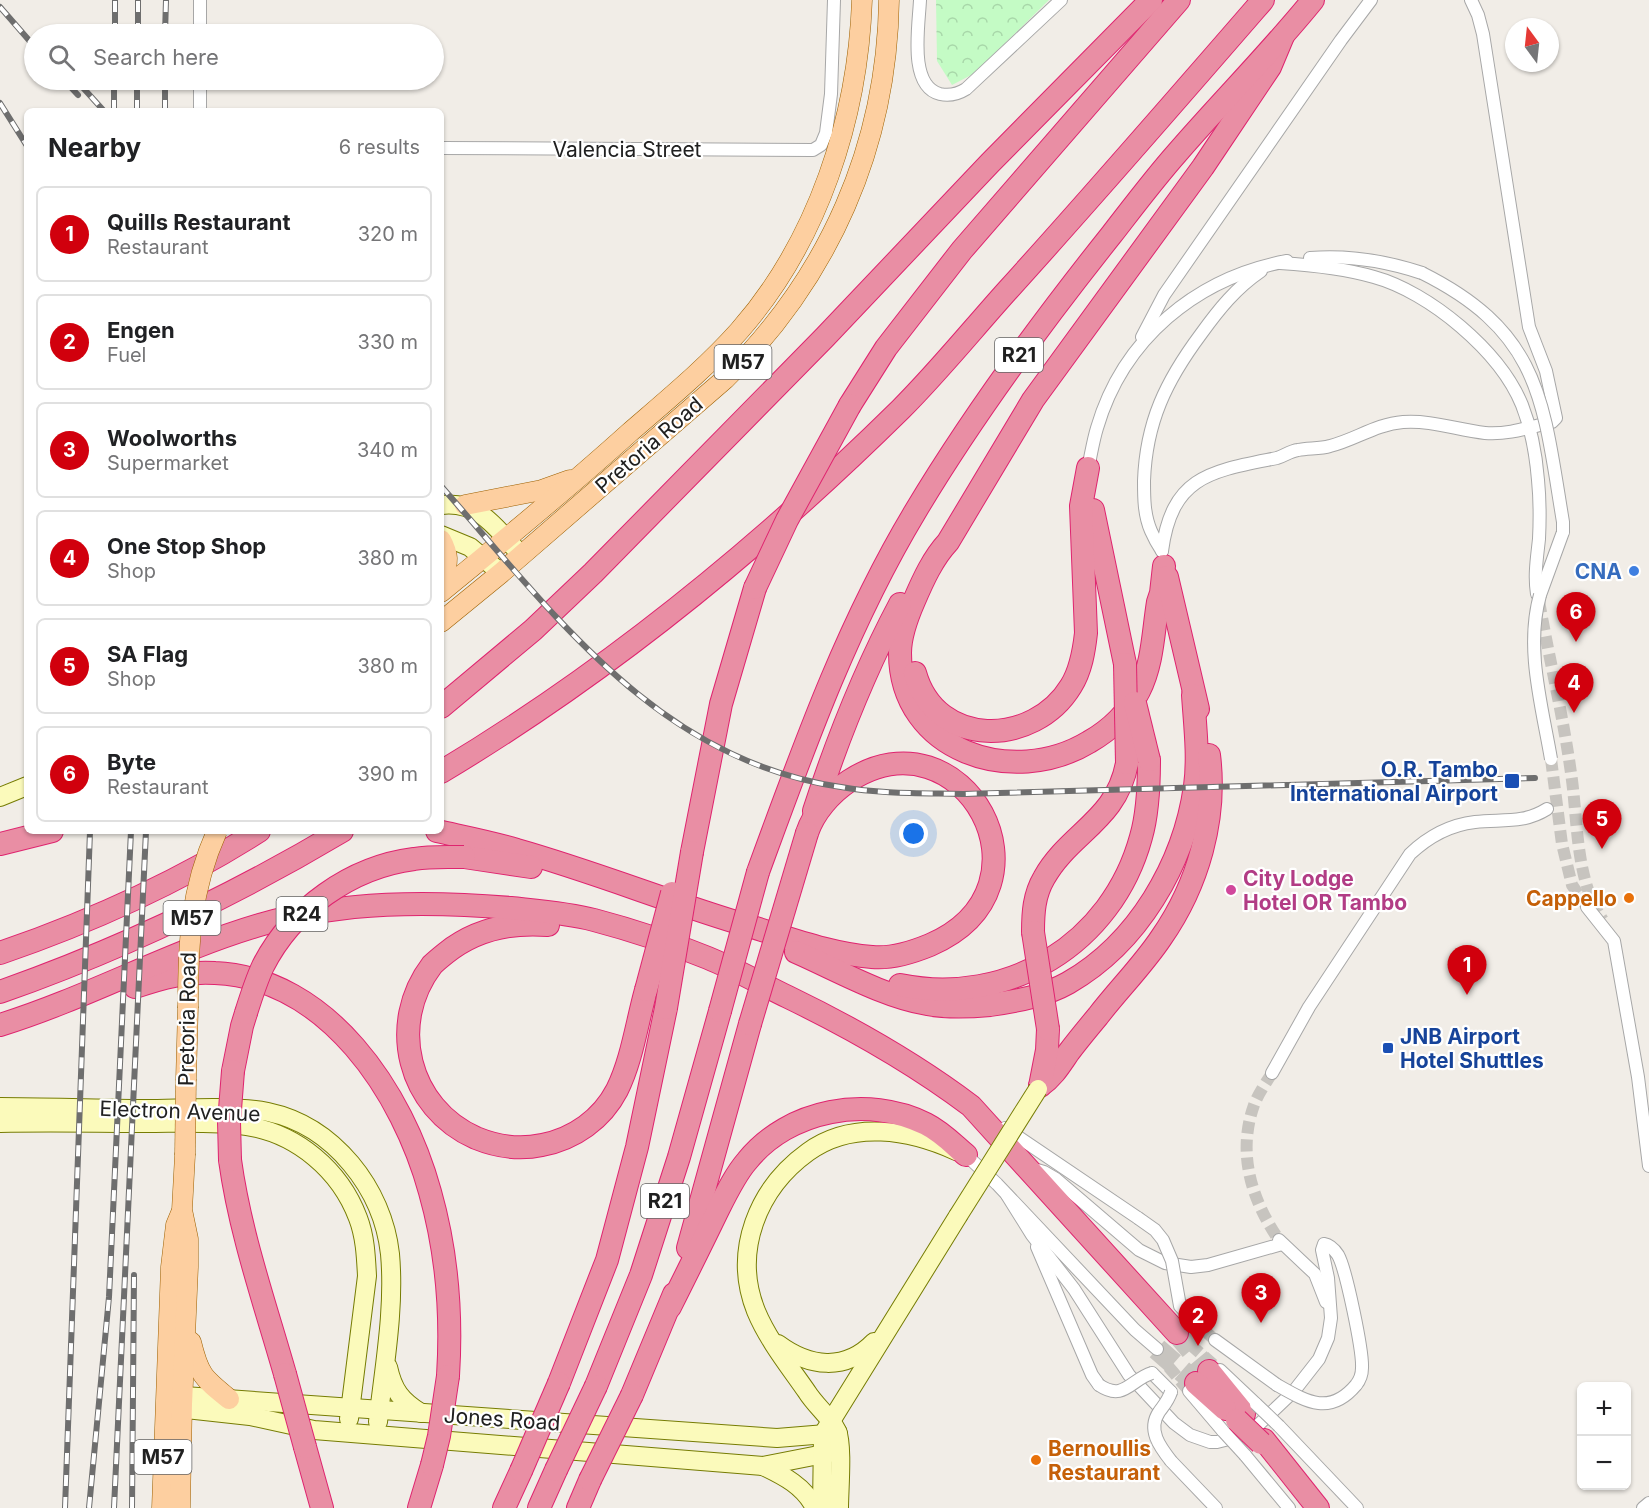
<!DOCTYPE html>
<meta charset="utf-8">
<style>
:root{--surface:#fff;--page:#f6f6f6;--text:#202124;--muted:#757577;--line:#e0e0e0;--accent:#d1000d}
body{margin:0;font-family:Inter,sans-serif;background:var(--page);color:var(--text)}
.controls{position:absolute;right:18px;bottom:18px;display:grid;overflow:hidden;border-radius:9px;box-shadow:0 2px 4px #0004}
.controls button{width:54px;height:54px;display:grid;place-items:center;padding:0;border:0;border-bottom:2px solid var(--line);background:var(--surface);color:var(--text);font:30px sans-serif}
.compass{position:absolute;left:1505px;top:18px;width:54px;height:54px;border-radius:50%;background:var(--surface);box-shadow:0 2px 4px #0004;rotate:345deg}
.you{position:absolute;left:914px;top:834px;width:21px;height:21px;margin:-15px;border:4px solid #fff;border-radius:50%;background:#1a73e8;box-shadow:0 0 0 9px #1a73e833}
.badge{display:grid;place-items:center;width:39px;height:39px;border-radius:50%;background:var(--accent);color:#fff;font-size:20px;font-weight:700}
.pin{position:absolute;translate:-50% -50px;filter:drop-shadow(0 2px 3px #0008)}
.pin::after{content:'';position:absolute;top:32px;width:21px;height:18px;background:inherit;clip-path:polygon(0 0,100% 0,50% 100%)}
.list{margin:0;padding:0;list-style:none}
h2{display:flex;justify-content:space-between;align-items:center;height:78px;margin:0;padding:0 24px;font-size:26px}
h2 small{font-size:20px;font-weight:400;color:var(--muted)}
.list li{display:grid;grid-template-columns:39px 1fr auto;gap:18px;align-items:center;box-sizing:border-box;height:96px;margin:0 12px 12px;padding:0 12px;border:2px solid var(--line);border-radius:9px}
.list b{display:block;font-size:22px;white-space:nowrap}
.list p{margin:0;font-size:20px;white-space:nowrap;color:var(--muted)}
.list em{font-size:20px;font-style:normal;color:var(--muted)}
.icon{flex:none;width:33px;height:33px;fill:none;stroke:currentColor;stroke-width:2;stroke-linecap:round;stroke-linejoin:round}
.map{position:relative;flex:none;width:1649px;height:1508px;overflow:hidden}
.search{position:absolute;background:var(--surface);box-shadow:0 2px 4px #0004;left:24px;top:24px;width:420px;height:66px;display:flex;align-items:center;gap:15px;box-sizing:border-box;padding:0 21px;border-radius:33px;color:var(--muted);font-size:22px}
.panel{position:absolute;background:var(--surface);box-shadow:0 2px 4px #0004;left:24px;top:108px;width:420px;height:726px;border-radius:9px}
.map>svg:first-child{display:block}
.park{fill:url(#park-crowns)}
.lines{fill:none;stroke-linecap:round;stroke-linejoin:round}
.street-tunnel{stroke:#c7c4bf;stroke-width:12;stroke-dasharray:12 6;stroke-linecap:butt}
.highway-tunnel{stroke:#c7c4bf;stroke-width:22;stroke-dasharray:22 11;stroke-linecap:butt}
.street-casing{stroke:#a7a7a7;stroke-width:14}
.secondary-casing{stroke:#767c03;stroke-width:20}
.primary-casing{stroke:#9d6000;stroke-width:21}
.highway-casing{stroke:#df246f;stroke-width:24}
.street{stroke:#fff;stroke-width:12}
.secondary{stroke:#fbfabb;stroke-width:18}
.primary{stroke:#fdcfa0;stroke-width:20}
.highway{stroke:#e98ea4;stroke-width:22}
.rail-casing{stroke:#6e6e6e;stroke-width:6}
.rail{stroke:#fff;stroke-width:4;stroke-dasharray:11;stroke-linecap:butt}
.street-bridge-casing{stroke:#a7a7a7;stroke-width:14;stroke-linecap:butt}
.secondary-bridge-casing{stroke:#767c03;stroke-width:20;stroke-linecap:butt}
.primary-bridge-casing{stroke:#9d6000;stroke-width:21;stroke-linecap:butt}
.highway-bridge-casing{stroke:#df246f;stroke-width:24;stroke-linecap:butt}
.street-bridge{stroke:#fff;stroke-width:12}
.secondary-bridge{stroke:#fbfabb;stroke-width:18}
.primary-bridge{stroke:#fdcfa0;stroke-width:20}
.highway-bridge{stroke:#e98ea4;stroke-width:22}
.shop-dot{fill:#3f7fe0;stroke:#fff;stroke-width:2}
.transit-dot{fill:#1a4fb4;stroke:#fff;stroke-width:2}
.hotel-dot{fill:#d1479c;stroke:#fff;stroke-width:2}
.food-dot{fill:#e8710a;stroke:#fff;stroke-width:2}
.labels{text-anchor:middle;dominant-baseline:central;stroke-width:4.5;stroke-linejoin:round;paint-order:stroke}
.shield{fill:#fff;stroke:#636363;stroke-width:1.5}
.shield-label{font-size:20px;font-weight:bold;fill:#202020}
.street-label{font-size:21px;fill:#202020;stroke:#fff}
.shop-label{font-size:21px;font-weight:bold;fill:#366cbe;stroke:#fff;text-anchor:end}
.transit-label{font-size:21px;font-weight:bold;fill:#164399;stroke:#fff;text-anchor:end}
.hotel-label{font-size:21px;font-weight:bold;fill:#b23c85;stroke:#fff;text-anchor:start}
.food-label{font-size:21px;font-weight:bold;fill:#c56008;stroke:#fff;text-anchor:end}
</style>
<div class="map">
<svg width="1649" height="1508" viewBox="0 0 1649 1508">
<defs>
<pattern id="park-crowns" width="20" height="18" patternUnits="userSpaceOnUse" patternTransform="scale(1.5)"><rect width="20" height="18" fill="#c4fbc5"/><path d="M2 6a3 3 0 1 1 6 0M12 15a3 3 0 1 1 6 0" fill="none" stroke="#a8d7a9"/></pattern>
</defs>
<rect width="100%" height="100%" fill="#f1ede7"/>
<path class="park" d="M936,0H1049L975,73L952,85L937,61Z"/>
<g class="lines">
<g class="street-tunnel">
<path d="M1539,601C1549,658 1563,715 1571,773C1578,819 1575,881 1603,920"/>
<path d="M1551,759L1562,844L1572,885L1587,907"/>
<path d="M1272,1073C1266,1083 1258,1094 1254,1105C1237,1153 1251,1199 1279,1240"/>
<path d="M1204,1330L1215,1340"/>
<path d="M1177,1333L1215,1366"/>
<path d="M1157,1353L1189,1391"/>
</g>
<g class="highway-tunnel">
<path d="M1177,1333L1209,1371"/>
<path d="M1157,1349L1196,1383"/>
</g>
<defs>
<g id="street">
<path d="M920,0C919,25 908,86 940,94C949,96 958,94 966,89L1061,0"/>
<path d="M200,34V0"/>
<path d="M200,111V80"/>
<path d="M441,148L813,150L821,145L826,133L831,94L834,0"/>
<path d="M1310,258C1348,255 1386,261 1422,273"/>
<path d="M1280,263C1312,265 1343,268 1374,277C1429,292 1500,351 1522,405C1531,428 1536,455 1538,480C1540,500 1540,519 1539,539C1537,558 1534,575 1537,594"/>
<path d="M1142,337L1164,295L1341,40L1371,0"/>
<path d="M1088,468C1091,455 1093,441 1097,428C1123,339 1196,278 1287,261"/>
<path d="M1162,551C1172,475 1212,471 1277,458C1284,456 1290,451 1298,450C1308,448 1320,449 1330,446C1355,440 1376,424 1403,422C1432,420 1457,430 1485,433C1508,435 1530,427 1552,422L1556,418L1546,371L1529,327L1483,34L1478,15L1471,0"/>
<path d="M1162,551C1158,545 1154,538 1151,531C1144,515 1144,498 1144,481C1146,422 1166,381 1201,334C1219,309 1236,288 1261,271"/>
<path d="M1540,595L1563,532"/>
<path d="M1587,907L1614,941L1638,1077L1649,1166"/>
<path d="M1272,1073L1309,1007L1410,854C1429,836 1449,825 1475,822C1502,819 1523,824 1547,809"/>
<path d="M1005,1128L1138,1218"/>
<path d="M966,1155L997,1184L1135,1330L1157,1349"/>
<path d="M1034,1169L1044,1172L1056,1179L1139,1250L1165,1263L1191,1267L1208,1265L1282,1244"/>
<path d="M1007,1195L1032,1235L1074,1289L1129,1375L1174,1423L1190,1435L1210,1442H1217L1237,1437L1255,1428L1294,1391L1319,1359L1328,1338L1331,1318L1328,1278L1322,1250L1324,1244C1330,1245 1334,1249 1338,1255C1346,1269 1363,1351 1362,1368C1362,1375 1360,1380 1356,1385"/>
<path d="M1279,1240L1315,1274L1326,1302"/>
<path d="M1037,1247L1092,1375L1099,1385"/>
<path d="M1215,1340L1277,1385"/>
<path d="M1220,1370L1256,1404"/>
<path d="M1152,1373L1171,1392"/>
<path d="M1189,1391L1223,1431"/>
<path d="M1279,1426L1357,1508"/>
<path d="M1245,1455L1289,1508"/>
<path d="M1171,1461L1216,1508"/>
<path d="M1643,1508L1649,1503"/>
</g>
<g id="secondary">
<path d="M441,505C479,500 498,530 521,555"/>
<path d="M441,535L470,547L501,573"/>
<path d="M0,797L27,786"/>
<path d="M0,1107C48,1107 97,1109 145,1109C182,1109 232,1105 268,1112C334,1126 383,1189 390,1254C395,1309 384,1367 378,1422"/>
<path d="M0,1123C49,1122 98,1123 146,1123C179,1123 214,1121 247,1126C297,1134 340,1170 358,1218C365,1236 366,1256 367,1276L349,1419"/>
<path d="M778,1344C809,1367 845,1372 874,1342"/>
<path d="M388,1367C393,1390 401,1401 421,1413"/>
<path d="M170,1395L777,1438L838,1433"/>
<path d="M168,1407L250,1416L314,1430L763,1466L839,1451"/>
<path d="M763,1466C784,1476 804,1486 815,1508"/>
<path d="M822,1508L823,1434L958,1216"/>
<path d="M839,1508C839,1491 843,1445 837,1431C831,1418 815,1405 807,1392C789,1366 768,1340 756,1311C732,1251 758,1188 808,1152C852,1120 910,1130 956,1151"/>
</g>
<g id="primary">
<path d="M465,505L542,490L570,480"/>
<path d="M441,540C448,553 450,564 441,577"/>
<path d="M441,592C505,540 568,488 629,433C667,400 706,368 739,331C818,241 858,118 862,0"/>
<path d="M441,622L501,573L725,379C829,277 887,146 889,0"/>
<path d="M186,1079L188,1008"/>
<path d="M191,1342C199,1375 203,1378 229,1399"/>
<path d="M162,1508L171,1267L176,1225L181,1213"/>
<path d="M180,1508L182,1404L188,1267V1239L182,1210L185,1155"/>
</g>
<g id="highway">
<path d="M850,405L886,348L962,250L1179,0"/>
<path d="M1093,510L1125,664"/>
<path d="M1164,566L1161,593L1158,602C1153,633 1153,663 1139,691C1128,713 1110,730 1089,742C1013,788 900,752 900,653C900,635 907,617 914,601C923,580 933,558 948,542L1033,400L1203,167L1270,67L1283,36"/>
<path d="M1167,577L1198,709"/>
<path d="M915,673C936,749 1034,747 1071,686C1081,670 1084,651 1086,633L1081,506L1088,468"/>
<path d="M441,707L533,630L593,573L825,337L990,163L1151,0"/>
<path d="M441,772C608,672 762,546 901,409C938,372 972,330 1007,291C1094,195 1178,98 1263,0"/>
<path d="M814,811C837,740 865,670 900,604"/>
<path d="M437,831C464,837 491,842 517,850C595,872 671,903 749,926C789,938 831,954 872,957C891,959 913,952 930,945C1064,887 962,707 849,781C831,793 814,812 807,833"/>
<path d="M0,844L52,831"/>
<path d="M692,852L721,704L755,588"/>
<path d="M464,857L531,867"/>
<path d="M758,872C803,749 847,625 915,512C973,415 1041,323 1112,234C1133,207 1154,179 1177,153C1222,101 1270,53 1313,0"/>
<path d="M548,925C510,922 476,929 446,953C441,957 436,961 432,965C387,1024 408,1108 476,1138C498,1147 519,1150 542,1145C574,1139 602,1119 617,1090C632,1060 637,1022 646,990"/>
<path d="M1033,932C1033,913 1034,895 1044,878C1069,833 1117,820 1127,763"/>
<path d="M796,952C835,969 884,997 927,1004C948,1008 969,1007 990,1005C1017,1001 1045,996 1068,983C1138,943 1184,864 1195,786C1199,757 1195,725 1193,695"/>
<path d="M0,953C90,922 179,882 259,831"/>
<path d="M900,985C1008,1007 1112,944 1141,837C1148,813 1149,785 1149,760"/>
<path d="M135,987C161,978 187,971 215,973C328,978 403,1093 430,1192C447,1252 452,1314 448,1376"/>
<path d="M0,992C119,950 233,896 342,831"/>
<path d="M0,1025C90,997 173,950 263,924C344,901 429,901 511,908C539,911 567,913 594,920C632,930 671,943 708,958C735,969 761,984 788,997C852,1028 914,1063 971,1106L1177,1333"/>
<path d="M233,1071L242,1026L246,1013"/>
<path d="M1040,1086C1053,1077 1060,1065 1069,1052C1078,1040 1088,1028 1098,1016C1118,990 1143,965 1161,938C1198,885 1217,819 1209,755"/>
<path d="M1040,1086L1047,1050L1048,1029"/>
<path d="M230,1160C240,1233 265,1304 285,1374"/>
<path d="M688,1248L750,1024"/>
<path d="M670,1307C685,1277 700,1247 715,1216C724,1198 734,1176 747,1161C789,1109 868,1095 926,1124C942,1132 953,1144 966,1155"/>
<path d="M1209,1371L1244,1414"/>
<path d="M559,1383L607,1260L637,1147L666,1008"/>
<path d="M1196,1383L1225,1409"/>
<path d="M596,1386L641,1275L679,1157L720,1011"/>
<path d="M632,1395L674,1294"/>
<path d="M1264,1440L1318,1508"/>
<path d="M305,1447L322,1508"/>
<path d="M419,1508L432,1465"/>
<path d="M504,1508L521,1471"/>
<path d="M539,1508L556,1470"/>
<path d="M578,1508L590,1480"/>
</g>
</defs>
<use href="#street" class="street-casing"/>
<use href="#secondary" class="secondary-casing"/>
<use href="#primary" class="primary-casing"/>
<use href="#highway" class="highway-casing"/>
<use href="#street" class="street"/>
<use href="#secondary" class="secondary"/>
<use href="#primary" class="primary"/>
<use href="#highway" class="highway"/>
<defs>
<g id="rail">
<path d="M0,7L34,46"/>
<path d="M115,34V0"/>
<path d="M138,34V0"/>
<path d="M165,34L166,0"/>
<path d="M64,80L78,95"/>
<path d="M76,80L104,111"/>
<path d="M0,103L27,146"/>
<path d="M114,111V80"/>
<path d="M137,111V80"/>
<path d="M165,111V80"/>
<path d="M441,486C555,615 658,760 841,787C881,794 922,793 963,794L1535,778"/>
<path d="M65,1508L90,831"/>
<path d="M89,1508L109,1297L131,831"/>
<path d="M114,1508L146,831"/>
<path d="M132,1508L134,1275"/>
</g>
</defs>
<use href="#rail" class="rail-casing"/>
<use href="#rail" class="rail"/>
<defs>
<g id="street-bridge">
<path d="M1422,273C1542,333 1543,402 1563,522V532"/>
<path d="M1540,595C1525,648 1542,706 1551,759"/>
<path d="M1138,1218L1155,1230L1163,1240L1172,1261L1180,1306L1199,1326"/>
<path d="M1099,1385C1124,1402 1131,1379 1152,1373"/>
<path d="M1277,1385C1307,1402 1330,1416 1356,1385"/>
<path d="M1256,1404L1279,1426"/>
<path d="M1223,1431L1245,1455"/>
<path d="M1171,1461C1160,1447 1147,1430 1159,1412C1164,1405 1168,1401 1171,1392"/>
</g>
<path id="secondary-bridge" d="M958,1216L1038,1089"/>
<g id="primary-bridge">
<path d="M188,1008C188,943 190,891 217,831"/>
<path d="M185,1155L186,1079"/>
</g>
<g id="highway-bridge">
<path d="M755,588L787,520L850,405"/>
<path d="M1125,664L1127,763"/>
<path d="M1135,703L1149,760"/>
<path d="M1033,932L1048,1029"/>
<path d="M646,990L672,893"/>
<path d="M666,1008L692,852"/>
<path d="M720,1011L758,872"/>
<path d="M246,1013C251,997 256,981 263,966C292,909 351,867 414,859C431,856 447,857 464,857"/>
<path d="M750,1024L807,833"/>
<path d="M230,1160L229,1122L233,1071"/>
<path d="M285,1374L305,1447"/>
<path d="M1237,1420L1261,1443"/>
<path d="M432,1465L439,1436L448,1376"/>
<path d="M556,1470L596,1386"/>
<path d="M521,1471L559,1383"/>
<path d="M590,1480L632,1395"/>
</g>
</defs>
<use href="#street-bridge" class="street-bridge-casing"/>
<use href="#secondary-bridge" class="secondary-bridge-casing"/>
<use href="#primary-bridge" class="primary-bridge-casing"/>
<use href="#highway-bridge" class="highway-bridge-casing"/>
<use href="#street-bridge" class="street-bridge"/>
<use href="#secondary-bridge" class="secondary-bridge"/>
<use href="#primary-bridge" class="primary-bridge"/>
<use href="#highway-bridge" class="highway-bridge"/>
</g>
<circle class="shop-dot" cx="1634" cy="571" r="6"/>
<g class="transit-dot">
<rect x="1504" y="773" width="16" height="16" rx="3"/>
<rect x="1382" y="1042" width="12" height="12" rx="3"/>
</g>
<circle class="hotel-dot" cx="1231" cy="890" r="6"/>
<g class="food-dot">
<circle cx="1629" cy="898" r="6"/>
<circle cx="1036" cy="1460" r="6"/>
</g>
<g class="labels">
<g class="shield">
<rect x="995" y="338" width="48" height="34" rx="4.5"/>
<rect x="714.5" y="345" width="57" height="34" rx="4.5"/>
<rect x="276.5" y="897" width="51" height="34" rx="4.5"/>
<rect x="163.5" y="901" width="57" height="34" rx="4.5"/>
<rect x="641" y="1184" width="48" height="34" rx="4.5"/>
<rect x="134.5" y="1440" width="57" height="34" rx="4.5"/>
</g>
<g class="shield-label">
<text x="1019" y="355">R21</text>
<text x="743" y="362">M57</text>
<text x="302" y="914">R24</text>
<text x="192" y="918">M57</text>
<text x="665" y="1201">R21</text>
<text x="163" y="1457">M57</text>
</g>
<g class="street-label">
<text x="627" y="149">Valencia Street</text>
<text transform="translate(649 445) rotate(-41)">Pretoria Road</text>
<text transform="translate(187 1019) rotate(-89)">Pretoria Road</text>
<text transform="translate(180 1111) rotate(2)">Electron Avenue</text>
<text transform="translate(502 1419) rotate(4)">Jones Road</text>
</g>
<g class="shop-label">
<text x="1622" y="571">CNA</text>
</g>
<g class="transit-label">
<text x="1498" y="769">O.R. Tambo<tspan x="1498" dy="24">International Airport</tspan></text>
<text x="1400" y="1036" text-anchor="start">JNB Airport<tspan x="1400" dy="24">Hotel Shuttles</tspan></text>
</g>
<g class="hotel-label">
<text x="1243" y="878">City Lodge<tspan x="1243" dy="24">Hotel OR Tambo</tspan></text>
</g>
<g class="food-label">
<text x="1617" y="898">Cappello</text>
<text x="1048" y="1448" text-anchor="start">Bernoullis<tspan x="1048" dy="24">Restaurant</tspan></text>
</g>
</g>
</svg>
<div class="controls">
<button>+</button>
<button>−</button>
</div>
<svg class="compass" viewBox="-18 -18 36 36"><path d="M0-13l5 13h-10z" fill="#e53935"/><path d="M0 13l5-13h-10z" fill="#757577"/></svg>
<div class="you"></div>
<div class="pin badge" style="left:1467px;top:995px">1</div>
<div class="pin badge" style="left:1198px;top:1346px">2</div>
<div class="pin badge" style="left:1261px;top:1323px">3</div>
<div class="pin badge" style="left:1574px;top:713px">4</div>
<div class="pin badge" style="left:1602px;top:849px">5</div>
<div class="pin badge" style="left:1576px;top:642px">6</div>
<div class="search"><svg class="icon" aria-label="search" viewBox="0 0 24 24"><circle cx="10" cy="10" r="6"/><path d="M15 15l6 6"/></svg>Search here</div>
<section class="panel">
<h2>Nearby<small>6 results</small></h2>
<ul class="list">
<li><span class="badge">1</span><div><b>Quills Restaurant</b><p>Restaurant</p></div><em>320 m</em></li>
<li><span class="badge">2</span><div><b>Engen</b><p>Fuel</p></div><em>330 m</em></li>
<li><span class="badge">3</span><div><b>Woolworths</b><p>Supermarket</p></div><em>340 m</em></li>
<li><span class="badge">4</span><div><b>One Stop Shop</b><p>Shop</p></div><em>380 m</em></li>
<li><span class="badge">5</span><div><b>SA Flag</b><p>Shop</p></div><em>380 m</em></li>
<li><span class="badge">6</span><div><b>Byte</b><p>Restaurant</p></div><em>390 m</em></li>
</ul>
</section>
</div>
